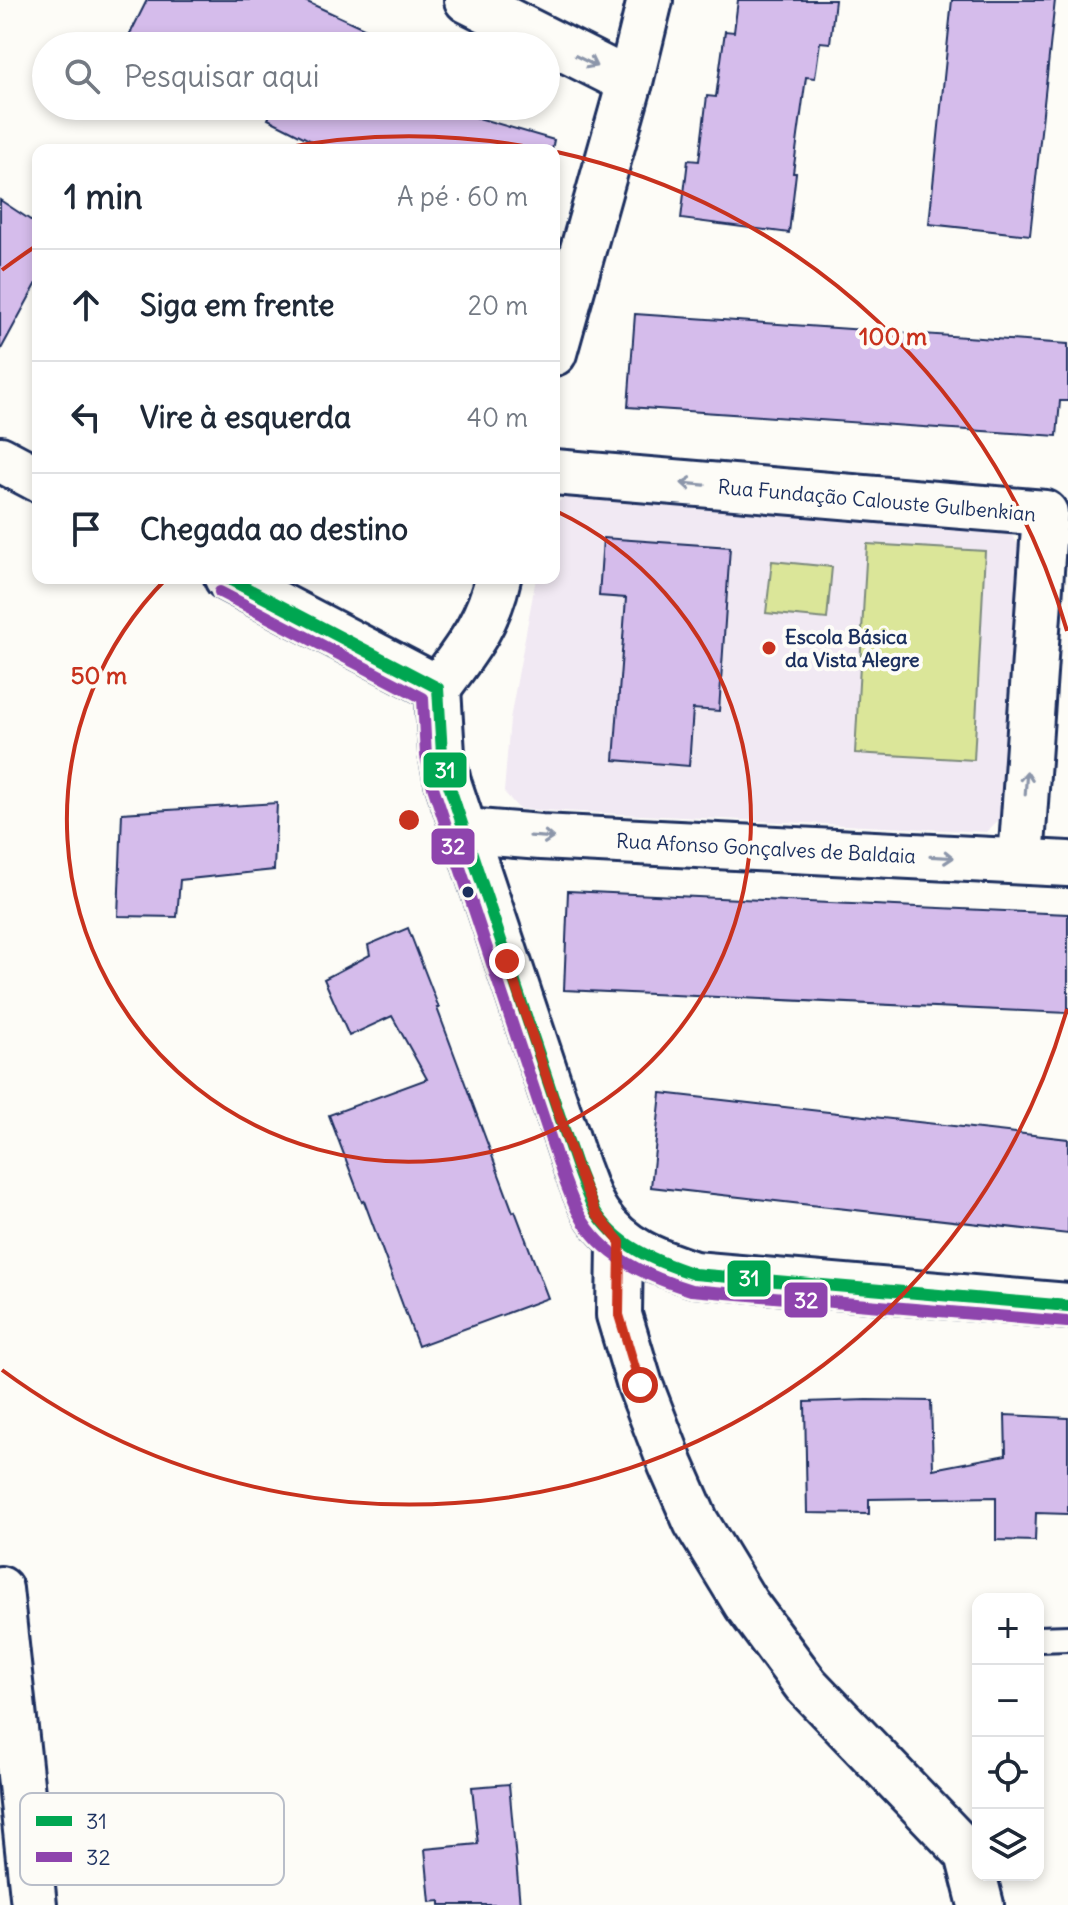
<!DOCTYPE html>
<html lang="pt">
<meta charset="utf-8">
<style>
:root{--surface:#fff;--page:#f6f6f7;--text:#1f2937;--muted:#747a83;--line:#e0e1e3}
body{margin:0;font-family:Delius,sans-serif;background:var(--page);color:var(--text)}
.controls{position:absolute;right:24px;bottom:24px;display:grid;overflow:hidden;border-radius:16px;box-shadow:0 4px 12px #0003}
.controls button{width:72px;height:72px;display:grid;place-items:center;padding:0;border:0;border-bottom:2px solid var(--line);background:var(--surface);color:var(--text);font:40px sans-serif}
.stop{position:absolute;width:24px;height:24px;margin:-18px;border:6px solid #c8321e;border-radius:50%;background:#fff}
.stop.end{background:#c8321e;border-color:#fff;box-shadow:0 2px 8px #0008}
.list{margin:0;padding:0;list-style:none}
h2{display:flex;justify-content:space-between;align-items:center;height:104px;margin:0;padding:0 32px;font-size:34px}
h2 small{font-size:26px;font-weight:400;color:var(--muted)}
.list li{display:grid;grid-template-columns:52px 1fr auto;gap:24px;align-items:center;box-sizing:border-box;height:112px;padding:0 32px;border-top:2px solid var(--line)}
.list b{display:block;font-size:30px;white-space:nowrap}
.list em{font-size:26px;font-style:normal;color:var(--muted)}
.icon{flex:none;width:44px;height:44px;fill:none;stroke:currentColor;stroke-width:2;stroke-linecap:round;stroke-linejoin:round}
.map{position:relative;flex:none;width:1068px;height:1905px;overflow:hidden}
.search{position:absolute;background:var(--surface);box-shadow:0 4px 12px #0003;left:32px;top:32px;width:528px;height:88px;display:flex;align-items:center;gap:20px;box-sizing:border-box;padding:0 28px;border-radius:44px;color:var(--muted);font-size:30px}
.panel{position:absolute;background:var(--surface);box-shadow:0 4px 12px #0003;left:32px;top:144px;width:528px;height:440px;border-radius:16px}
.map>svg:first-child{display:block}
.built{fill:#f1e9f3}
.green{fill:#dbe699;stroke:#7b8a7c;stroke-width:2}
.building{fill:#d5bceb;stroke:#1b2f5e;stroke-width:2}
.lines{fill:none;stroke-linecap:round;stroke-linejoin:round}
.lane-casing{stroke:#1b2f5e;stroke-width:30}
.street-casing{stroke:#1b2f5e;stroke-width:50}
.primary-casing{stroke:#1b2f5e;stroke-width:50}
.lane{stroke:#fdfcf7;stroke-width:24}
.street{stroke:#fdfcf7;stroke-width:44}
.primary{stroke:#fdfcf7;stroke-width:44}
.bus-1-casing{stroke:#fdfcf7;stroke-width:18}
.bus-2-casing{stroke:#fdfcf7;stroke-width:18}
.bus-1{stroke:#00a651;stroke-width:12}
.bus-2{stroke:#8e44ad;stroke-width:12}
.oneway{stroke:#8c96aa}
.route{stroke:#c8321e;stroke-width:10}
.ring{fill:none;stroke:#c8321e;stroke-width:4}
.poi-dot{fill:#c8321e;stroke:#fdfcf7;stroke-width:3}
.bus-dot{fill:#1b2f5e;stroke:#fdfcf7;stroke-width:3}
.labels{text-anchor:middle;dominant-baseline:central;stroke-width:8;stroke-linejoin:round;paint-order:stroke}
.street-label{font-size:20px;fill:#1b2f5e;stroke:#fdfcf7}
.poi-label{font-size:20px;font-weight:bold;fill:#1b2f5e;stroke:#fdfcf7;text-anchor:start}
.key{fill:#fdfcf7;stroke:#b9bec9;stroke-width:2}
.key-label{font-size:22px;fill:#1b2f5e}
.centre{fill:#c8321e;stroke:#fdfcf7;stroke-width:4}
.ring-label{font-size:24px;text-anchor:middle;font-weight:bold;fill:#c8321e;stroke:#fdfcf7;stroke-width:8;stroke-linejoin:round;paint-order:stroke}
.line-badge{stroke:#fdfcf7;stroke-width:3}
.badge-label{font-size:22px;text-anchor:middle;font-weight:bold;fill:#fff}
</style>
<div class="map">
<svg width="1068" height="1905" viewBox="0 0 1068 1905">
<rect width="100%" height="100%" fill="#fdfcf7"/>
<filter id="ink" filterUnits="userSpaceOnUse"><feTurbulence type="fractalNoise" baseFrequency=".0125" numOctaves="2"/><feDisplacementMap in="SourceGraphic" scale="16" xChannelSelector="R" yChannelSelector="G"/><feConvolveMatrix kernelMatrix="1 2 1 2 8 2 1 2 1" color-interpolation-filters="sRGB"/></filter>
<g filter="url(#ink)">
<path class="built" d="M565,495L1006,529L1020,546L1004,815L986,832L519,809L504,792L510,719L536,578H554V507Z"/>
<g class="green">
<path d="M867,544L985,551L974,760L855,753Z"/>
<path d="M772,561L832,567L827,619L766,613Z"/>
</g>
<g class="building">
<path d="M147,0H303L403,46H124Z"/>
<path d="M738,0H835L830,43L820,42L815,78L806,77L793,173H796L789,233L681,219L688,160L699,161L707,96L716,97L725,31L734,32Z"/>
<path d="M952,0H1055L1030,235L929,224Z"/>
<path d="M274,106H437L554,140L552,150H329L268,119Z"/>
<path d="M0,200L38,225V281L0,351Z"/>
<path d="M635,314L1068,344V401H1060L1057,436L628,407Z"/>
<path d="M603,538L730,547L719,711L693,709L689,766L614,760L626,598L599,596Z"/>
<path d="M277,803L274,870L180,880L177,917L118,916L122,813Z"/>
<path d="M568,891L1068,914V1013L564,990Z"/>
<path d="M408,928L439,1008H437L513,1212L515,1211L548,1298L418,1346L364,1201L362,1202L329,1115L427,1079L392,1016L349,1036L324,979L370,955L368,945Z"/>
<path d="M661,1093L1068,1139V1234L651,1187Z"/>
<path d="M867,1400L931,1401L933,1469L1006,1455L1005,1415L1068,1418V1514L1036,1513L1035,1541L996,1540V1497L869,1499V1514L807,1513L805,1402Z"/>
<path d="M509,1784L520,1905H440V1901L430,1902L425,1849L478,1844L472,1787Z"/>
</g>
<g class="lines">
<defs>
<path id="lane" d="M1038,1639L1068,1638"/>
<g id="street">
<path d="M467,0L630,82"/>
<path d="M554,353L630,82L650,0"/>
<path d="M0,459L38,479"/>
<path d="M554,472L1045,513L1021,861"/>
<path d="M227,578L438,688"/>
<path d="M438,688L442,754L448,782L577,1168C583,1183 588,1201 598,1215C622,1250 655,1261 694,1274L1068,1306"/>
<path d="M438,688C465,651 488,624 498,578"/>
<path d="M465,831L541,837L1068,864"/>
<path d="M620,1242L619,1315L640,1385L671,1465L696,1522L746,1604L806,1685L968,1854L981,1905"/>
</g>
<path id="primary" d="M0,1589L34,1905"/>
</defs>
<use href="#lane" class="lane-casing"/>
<use href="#street" class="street-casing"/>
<use href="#primary" class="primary-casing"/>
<use href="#lane" class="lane"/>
<use href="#street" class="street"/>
<use href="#primary" class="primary"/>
<defs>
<path id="bus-1" d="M227,578L438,688L442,754L448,782L577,1168C582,1182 587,1196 594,1209C616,1246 655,1261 694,1274L1068,1306"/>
<path id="bus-2" d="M220,592L423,698L426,756L433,787L562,1173C567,1187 572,1201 579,1214C602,1257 646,1276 691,1290L1067,1322"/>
</defs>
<use href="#bus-1" class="bus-1-casing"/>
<use href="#bus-2" class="bus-2-casing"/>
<use href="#bus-1" class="bus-1"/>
<use href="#bus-2" class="bus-2"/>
</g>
<defs><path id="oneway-shaft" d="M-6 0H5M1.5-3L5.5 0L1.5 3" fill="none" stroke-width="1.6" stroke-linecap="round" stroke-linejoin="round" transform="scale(2)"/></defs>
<g class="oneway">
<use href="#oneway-shaft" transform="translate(586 61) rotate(27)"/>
<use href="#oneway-shaft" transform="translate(693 484) rotate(-175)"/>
<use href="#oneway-shaft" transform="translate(1026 783) rotate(-86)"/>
<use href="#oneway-shaft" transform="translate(542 837) rotate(4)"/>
<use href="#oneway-shaft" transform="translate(942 857) rotate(3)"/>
</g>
</g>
<g class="lines" filter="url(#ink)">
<path class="route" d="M507,961L577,1168L596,1213L620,1242L619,1315L640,1385"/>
</g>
<g class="ring">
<path d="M556 511A342 342 0 1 1 167 578"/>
<path d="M1067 1009A684 684 0 0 1 2 1370M2 270A684 684 0 0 1 36 246M273 150A684 684 0 0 1 545 150M557 152A684 684 0 0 1 1067 631"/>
</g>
<circle class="poi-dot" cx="769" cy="648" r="8"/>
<circle class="bus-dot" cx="468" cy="892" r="7"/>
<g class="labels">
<g class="street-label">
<text transform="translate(877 500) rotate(5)">Rua Fundação Calouste Gulbenkian</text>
<text transform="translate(766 848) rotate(3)">Rua Afonso Gonçalves de Baldaia</text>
</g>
<g class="poi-label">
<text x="785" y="636">Escola Básica<tspan x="785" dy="23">da Vista Alegre</tspan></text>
</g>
</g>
<rect x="20" y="1793" width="264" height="92" rx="12" class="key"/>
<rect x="36" y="1816" width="36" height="10" fill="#00a651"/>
<rect x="36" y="1852" width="36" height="10" fill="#8e44ad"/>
<g class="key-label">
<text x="86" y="1829">31</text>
<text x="86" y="1865">32</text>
</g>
<circle cx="409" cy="820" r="12" class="centre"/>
<g class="ring-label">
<text x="893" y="345">100 m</text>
<text x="99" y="684">50 m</text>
</g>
<g class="line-badge">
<rect x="422" y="751" width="46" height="38" rx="8" fill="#00a651"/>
<rect x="430" y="827" width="46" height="39" rx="8" fill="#8e44ad"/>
<rect x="726" y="1259" width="46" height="39" rx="8" fill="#00a651"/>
<rect x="783" y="1281" width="46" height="38" rx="8" fill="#8e44ad"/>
</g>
<g class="badge-label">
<text x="445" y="778">31</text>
<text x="453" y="854">32</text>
<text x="749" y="1286">31</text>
<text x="806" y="1308">32</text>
</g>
</svg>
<div class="controls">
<button>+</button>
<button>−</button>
<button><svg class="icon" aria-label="locate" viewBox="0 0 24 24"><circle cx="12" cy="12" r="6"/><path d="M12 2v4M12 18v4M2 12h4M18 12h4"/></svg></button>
<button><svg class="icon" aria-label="layers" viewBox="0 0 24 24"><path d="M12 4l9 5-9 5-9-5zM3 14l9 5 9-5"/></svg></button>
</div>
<div class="stop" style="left:640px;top:1385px"></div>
<div class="stop end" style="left:507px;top:961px"></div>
<div class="search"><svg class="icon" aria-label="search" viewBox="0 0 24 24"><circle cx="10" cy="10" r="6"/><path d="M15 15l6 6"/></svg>Pesquisar aqui</div>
<section class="panel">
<h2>1 min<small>A pé · 60 m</small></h2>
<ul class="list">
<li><svg class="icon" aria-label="ahead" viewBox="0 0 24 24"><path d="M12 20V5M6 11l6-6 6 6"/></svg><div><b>Siga em frente</b></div><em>20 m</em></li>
<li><svg class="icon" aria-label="left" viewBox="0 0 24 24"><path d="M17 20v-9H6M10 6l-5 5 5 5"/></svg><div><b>Vire à esquerda</b></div><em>40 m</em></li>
<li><svg class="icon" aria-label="arrive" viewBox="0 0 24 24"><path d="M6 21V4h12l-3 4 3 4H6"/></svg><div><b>Chegada ao destino</b></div></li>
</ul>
</section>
</div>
